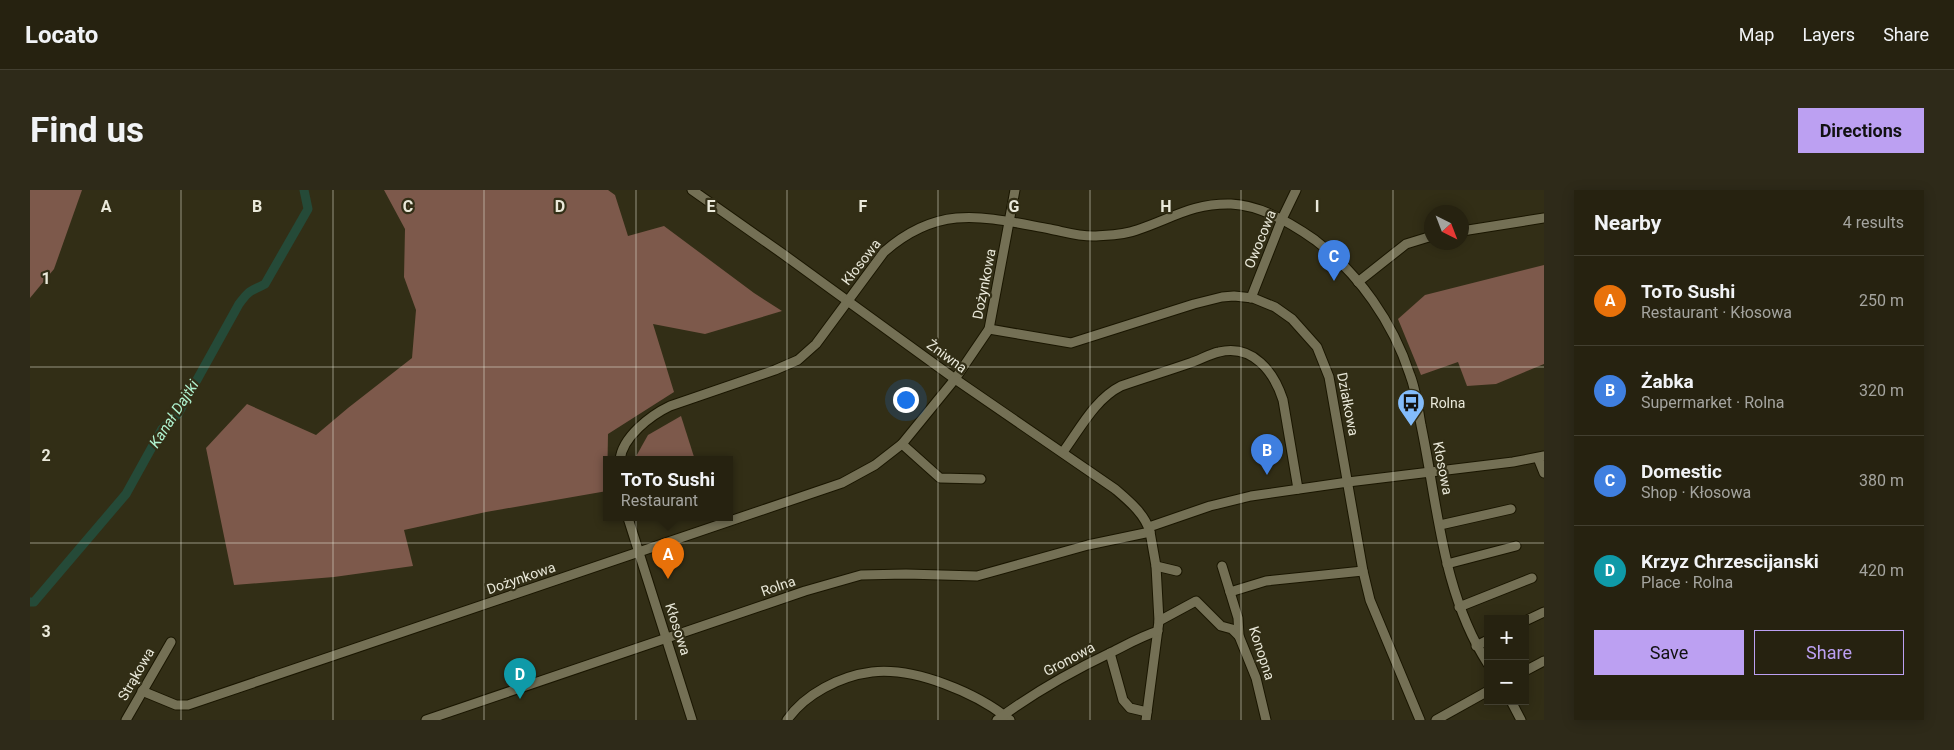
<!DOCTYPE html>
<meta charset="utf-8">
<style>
:root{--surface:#262210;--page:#2e2a19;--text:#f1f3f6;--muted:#a4a49f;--line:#423f30;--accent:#bca0f2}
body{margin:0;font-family:Roboto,sans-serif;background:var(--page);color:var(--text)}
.controls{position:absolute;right:15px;bottom:15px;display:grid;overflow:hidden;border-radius:0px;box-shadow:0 2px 12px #0003}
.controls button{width:45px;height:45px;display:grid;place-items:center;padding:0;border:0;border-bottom:1px solid var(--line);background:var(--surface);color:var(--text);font:25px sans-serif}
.compass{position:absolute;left:1394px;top:15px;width:45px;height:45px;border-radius:50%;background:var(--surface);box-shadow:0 2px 12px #0003;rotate:138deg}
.you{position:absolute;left:875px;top:209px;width:18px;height:18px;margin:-12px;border:4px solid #fff;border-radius:50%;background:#1a73e8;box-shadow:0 0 0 8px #1a73e833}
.badge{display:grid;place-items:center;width:32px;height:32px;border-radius:50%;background:var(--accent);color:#fff;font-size:16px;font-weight:700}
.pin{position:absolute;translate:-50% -41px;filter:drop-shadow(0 1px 2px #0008)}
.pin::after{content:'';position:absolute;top:26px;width:18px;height:15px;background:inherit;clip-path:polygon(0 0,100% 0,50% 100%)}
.popup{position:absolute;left:573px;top:266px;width:130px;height:65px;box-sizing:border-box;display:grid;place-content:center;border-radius:0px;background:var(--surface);filter:drop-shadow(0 1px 4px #0005);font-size:16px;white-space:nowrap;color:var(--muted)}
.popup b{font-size:19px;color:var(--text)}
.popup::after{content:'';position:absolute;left:50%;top:100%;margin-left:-10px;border:10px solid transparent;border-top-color:var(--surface)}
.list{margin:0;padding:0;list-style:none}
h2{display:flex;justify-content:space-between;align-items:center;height:65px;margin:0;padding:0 20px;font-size:21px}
h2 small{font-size:16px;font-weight:400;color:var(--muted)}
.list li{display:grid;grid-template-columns:32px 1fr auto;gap:15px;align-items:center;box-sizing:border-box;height:90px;padding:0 20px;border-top:1px solid var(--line)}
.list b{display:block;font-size:19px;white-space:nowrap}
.list p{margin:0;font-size:16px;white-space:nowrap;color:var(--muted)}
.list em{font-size:16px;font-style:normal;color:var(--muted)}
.actions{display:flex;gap:10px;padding:15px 20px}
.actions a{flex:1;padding:11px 0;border:1px solid var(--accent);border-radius:0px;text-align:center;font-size:18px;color:var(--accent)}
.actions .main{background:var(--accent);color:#111}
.map{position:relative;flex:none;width:1514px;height:530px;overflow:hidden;border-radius:0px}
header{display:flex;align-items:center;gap:30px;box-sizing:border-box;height:70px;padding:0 25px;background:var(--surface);border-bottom:1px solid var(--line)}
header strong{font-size:24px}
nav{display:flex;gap:28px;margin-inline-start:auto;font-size:18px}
.intro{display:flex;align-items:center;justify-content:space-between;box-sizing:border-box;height:120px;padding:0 30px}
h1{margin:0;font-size:35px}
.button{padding:12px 22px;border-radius:0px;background:var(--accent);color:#111;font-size:18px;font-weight:700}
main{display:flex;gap:30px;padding:0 30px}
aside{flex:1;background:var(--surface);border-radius:0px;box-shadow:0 2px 12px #0003}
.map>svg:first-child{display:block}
.forest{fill:#7d594b}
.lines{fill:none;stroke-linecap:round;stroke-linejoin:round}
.canal{stroke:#254a38;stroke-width:9}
.street-casing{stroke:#1a1601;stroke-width:11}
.street{stroke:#747055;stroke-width:9}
.grid{fill:none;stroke:#eae9da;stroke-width:1;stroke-opacity:0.55}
.labels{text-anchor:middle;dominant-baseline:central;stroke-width:4.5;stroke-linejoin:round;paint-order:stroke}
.street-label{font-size:14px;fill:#eae9da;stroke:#322e16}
.poi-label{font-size:14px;fill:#eae9da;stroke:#322e16;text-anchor:start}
.water-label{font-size:15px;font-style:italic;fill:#aff2cf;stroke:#322e16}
.grid-label{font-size:16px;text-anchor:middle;font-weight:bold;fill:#eae9da;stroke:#322e16;stroke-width:4.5;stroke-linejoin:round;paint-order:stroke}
</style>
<header>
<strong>Locato</strong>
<nav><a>Map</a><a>Layers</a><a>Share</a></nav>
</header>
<div class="intro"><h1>Find us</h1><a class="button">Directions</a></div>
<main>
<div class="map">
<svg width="1514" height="530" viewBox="0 0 1514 530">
<rect width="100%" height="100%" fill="#322e16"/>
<g class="forest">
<path d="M0,0H52L24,79L0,108Z"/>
<path d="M354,0H578L585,5L598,46L634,36L724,103L752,121L675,144L623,134L644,202L578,244L577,301L456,322L374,340L383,376L304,387L204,395L176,258L217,214L286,245L318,218L382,168L386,120L374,87L375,39Z"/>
<path d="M1514,75V174L1466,194L1437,196L1428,172L1391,185L1368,129L1395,105Z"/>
<path d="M651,226L665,270H604L618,245Z"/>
</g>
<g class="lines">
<path class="canal" d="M0,412H4L96,304L132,239L148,224L209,114C220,99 220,102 235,94L278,19L274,0"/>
<defs>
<g id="street">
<path d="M662,0L753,64L925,189L1085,299C1099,311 1115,324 1120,342L1126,376L1129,431L1116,530"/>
<path d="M1432,41L1514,28"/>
<path d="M1328,92L1376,54L1402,46"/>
<path d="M1221,108L1252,29L1266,0"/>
<path d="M959,139L1041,153L1164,114L1192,107L1204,106L1223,108L1245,117L1262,129L1287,157L1299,187L1333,381L1340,410L1390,530"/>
<path d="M872,254L910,288L951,289"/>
<path d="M1033,262C1050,239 1065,209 1091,196C1114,188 1137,181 1160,173C1170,170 1179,164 1189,162C1223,154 1244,182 1253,210L1268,299"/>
<path d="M1508,268L1514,283"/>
<path d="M590,270C592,247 621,225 640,216L745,180L768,170L786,154L854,62C910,13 954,27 1020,39C1035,42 1051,47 1066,46C1080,45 1094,45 1107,40C1141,29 1162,13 1201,14C1231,15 1261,33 1285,50C1329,84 1363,132 1380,185C1386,200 1388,218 1391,235C1408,316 1412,403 1458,474"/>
<path d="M598,328L662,530"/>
<path d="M1410,335L1481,319"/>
<path d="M1119,337L1180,316L1221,306L1318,292L1483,272L1514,266"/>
<path d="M1417,374L1486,356"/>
<path d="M1126,376L1147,381"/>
<path d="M1192,376L1208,428L1209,446L1226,488L1236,530"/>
<path d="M1200,402L1236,391L1333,381"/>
<path d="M1429,417L1502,388"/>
<path d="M1129,431L1166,411L1191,436L1202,439L1209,446"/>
<path d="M1495,431L1514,422"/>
<path d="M1446,456L1458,450"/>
<path d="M1080,463L1093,510L1100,518L1117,522"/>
<path d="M1495,481L1514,471"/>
<path d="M112,501L146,515H158L812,293L845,275L872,254L925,189L959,139L985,0"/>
<path d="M1481,511L1491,530"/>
<path d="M96,530L141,452"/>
<path d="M396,530L775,401L831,385L876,384L947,386L1058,355L1120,342"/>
<path d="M757,530C775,504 810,486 842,482C885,477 947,503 980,530"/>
<path d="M967,530C1003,503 1042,481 1082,462C1098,454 1112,446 1128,441"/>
<path d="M1406,530L1458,501"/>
</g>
</defs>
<use href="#street" class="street-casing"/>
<use href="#street" class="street"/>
</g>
<path class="grid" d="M151,0V530M303,0V530M454,0V530M606,0V530M757,0V530M908,0V530M1060,0V530M1211,0V530M1363,0V530M0,177H1514M0,353H1514"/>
<defs>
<symbol id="bus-pin" viewBox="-11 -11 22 30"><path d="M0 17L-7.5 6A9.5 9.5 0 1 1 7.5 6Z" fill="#83bcfb" stroke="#322e16"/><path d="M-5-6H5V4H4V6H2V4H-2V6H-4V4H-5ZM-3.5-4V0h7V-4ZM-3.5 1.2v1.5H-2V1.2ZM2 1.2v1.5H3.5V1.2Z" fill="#111"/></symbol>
</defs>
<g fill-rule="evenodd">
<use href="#bus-pin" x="1365" y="197" width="32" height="43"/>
</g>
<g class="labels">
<g class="street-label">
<text transform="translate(1230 49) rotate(-68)">Owocowa</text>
<text transform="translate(831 72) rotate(-52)">Kłosowa</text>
<text transform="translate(954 94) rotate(-79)">Dożynkowa</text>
<text transform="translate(917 166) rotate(36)">Żniwna</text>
<text transform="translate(1318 214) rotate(79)">Działkowa</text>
<text transform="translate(1413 278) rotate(79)">Kłosowa</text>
<text transform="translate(491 388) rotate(-19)">Dożynkowa</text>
<text transform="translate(748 396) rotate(-19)">Rolna</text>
<text transform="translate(648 439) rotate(72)">Kłosowa</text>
<text transform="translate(1232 463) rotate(72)">Konopna</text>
<text transform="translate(1039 469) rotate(-28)">Gronowa</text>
<text transform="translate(106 484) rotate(-60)">Strąkowa</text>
</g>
<g class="poi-label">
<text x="1400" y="213">Rolna</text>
</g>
<g class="water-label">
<text transform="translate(144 224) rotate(-57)">Kanał Dajtki</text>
</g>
</g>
<g class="grid-label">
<text x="76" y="22">A</text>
<text x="227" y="22">B</text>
<text x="378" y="22">C</text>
<text x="530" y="22">D</text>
<text x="681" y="22">E</text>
<text x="833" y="22">F</text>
<text x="984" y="22">G</text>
<text x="1136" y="22">H</text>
<text x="1287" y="22">I</text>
<text x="16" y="94">1</text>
<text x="16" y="271">2</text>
<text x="16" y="447">3</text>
</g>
</svg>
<div class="controls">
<button>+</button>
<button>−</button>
</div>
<svg class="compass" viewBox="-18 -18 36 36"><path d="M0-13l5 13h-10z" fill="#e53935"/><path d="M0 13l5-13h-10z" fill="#a4a49f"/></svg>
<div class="you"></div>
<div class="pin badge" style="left:638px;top:389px;background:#e8710a">A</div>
<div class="popup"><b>ToTo Sushi</b>Restaurant</div>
<div class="pin badge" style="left:1237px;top:285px;background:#3f7fe0">B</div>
<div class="pin badge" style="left:1304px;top:91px;background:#3f7fe0">C</div>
<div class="pin badge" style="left:490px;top:509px;background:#0f9aa8">D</div>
</div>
<aside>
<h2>Nearby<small>4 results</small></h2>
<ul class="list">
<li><span class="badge" style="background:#e8710a">A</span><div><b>ToTo Sushi</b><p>Restaurant · Kłosowa</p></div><em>250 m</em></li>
<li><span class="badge" style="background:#3f7fe0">B</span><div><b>Żabka</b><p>Supermarket · Rolna</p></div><em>320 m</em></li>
<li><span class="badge" style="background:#3f7fe0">C</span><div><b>Domestic</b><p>Shop · Kłosowa</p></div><em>380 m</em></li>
<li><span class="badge" style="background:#0f9aa8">D</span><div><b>Krzyz Chrzescijanski</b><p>Place · Rolna</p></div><em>420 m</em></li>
</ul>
<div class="actions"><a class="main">Save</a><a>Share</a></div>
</aside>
</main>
